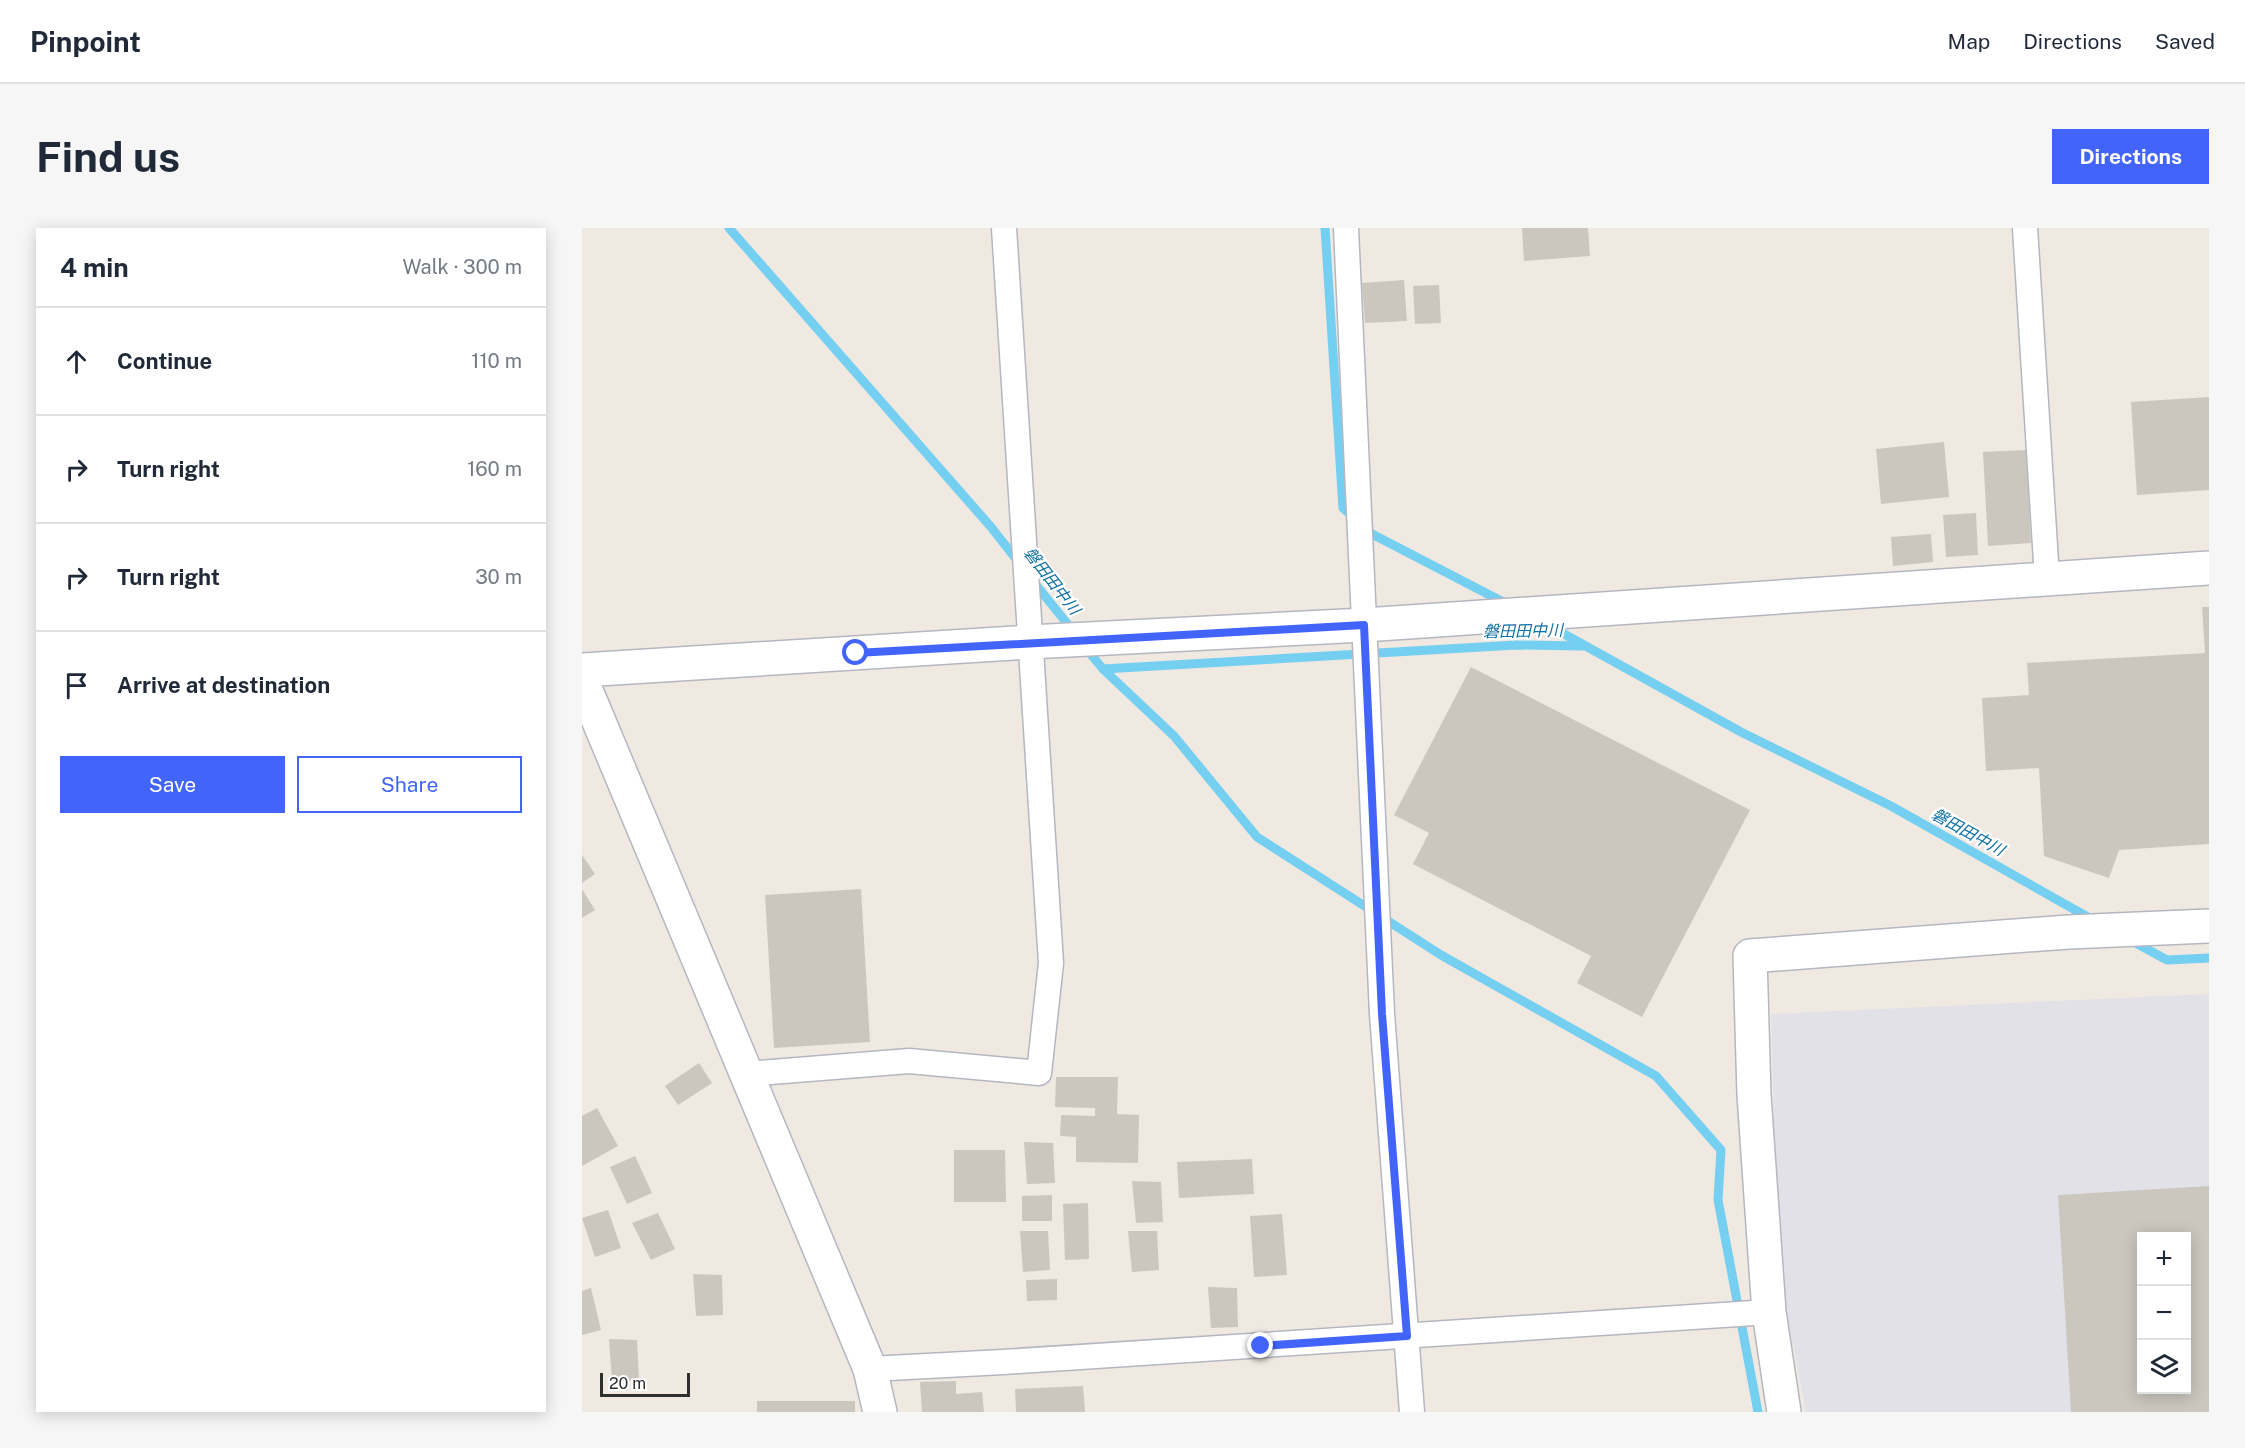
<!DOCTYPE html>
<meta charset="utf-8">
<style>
:root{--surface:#fff;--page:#f6f6f7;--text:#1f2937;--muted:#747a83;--line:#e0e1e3;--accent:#4264fb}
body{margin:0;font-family:"Public Sans","Noto Sans JP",sans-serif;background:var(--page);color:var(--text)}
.controls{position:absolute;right:18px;bottom:18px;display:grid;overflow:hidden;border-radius:0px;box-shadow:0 3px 15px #0003}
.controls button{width:54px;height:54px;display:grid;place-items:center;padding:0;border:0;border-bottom:2px solid var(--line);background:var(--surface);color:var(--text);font:30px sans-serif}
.scale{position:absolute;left:18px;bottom:15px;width:90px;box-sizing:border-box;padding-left:6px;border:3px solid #2e2e2e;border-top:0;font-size:16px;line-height:21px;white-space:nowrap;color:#2e2e2e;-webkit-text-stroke:4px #fff;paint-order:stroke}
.stop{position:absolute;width:18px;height:18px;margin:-14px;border:4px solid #4264fb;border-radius:50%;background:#fff}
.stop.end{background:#4264fb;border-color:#fff;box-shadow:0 2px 6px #0008}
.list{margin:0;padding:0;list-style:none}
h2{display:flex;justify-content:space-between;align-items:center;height:78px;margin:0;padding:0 24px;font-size:26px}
h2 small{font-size:20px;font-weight:400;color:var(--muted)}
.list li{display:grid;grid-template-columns:39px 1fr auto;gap:18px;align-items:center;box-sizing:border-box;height:108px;padding:0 24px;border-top:2px solid var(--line)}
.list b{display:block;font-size:22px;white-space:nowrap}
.list em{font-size:20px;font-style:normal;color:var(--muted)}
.actions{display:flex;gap:12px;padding:18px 24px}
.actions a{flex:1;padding:14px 0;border:2px solid var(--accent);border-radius:0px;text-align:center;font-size:21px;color:var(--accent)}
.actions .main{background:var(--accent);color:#fff}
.icon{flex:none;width:33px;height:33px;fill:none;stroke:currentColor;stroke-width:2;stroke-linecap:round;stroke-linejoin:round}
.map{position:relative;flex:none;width:1627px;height:1184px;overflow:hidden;border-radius:0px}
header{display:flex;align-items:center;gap:36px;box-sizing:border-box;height:84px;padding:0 30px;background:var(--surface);border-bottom:2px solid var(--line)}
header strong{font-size:28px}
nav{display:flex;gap:33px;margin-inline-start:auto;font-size:21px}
.intro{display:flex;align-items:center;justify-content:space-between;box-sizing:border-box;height:144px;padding:0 36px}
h1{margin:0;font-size:42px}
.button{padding:15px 27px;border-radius:0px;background:var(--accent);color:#fff;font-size:21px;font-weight:700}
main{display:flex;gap:36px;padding:0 36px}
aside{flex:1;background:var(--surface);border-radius:0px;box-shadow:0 3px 15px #0003}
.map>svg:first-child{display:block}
.industrial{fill:#e3e1e8;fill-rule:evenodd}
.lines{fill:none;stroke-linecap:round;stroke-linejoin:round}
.stream{stroke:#75cff0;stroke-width:9}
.building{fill:#cbc7bf;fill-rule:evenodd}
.street-casing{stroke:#b4b7c1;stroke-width:27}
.secondary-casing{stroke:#b4b7c1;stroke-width:36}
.street{stroke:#fff;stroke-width:24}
.secondary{stroke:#fff;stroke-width:33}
.route{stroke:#4264fb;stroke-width:8}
.labels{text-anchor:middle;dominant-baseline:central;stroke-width:4.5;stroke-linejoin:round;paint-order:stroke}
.water-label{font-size:16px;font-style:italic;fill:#0d6fa3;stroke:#fff}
</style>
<header>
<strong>Pinpoint</strong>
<nav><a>Map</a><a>Directions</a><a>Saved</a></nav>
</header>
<div class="intro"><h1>Find us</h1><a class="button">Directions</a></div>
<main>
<aside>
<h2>4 min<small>Walk · 300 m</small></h2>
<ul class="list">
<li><svg class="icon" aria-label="ahead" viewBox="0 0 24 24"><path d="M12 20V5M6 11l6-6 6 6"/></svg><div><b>Continue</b></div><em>110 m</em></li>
<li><svg class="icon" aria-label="right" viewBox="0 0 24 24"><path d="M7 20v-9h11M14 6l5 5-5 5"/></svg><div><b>Turn right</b></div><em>160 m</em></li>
<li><svg class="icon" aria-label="right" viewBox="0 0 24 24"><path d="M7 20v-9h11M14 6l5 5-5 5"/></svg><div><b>Turn right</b></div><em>30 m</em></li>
<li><svg class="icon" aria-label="arrive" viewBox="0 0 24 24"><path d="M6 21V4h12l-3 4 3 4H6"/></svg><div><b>Arrive at destination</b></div></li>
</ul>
<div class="actions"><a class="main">Save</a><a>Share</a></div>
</aside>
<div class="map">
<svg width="1627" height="1184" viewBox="0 0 1627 1184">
<rect width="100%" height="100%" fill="#efe9e1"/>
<path class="industrial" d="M1627,766V1184H1224L1196,1038L1189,786ZM1560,1008H1604V1162H1560Z"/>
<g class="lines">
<g class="stream">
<path d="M147,0L409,299L438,336"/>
<path d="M743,0L761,280L790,306L925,376"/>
<path d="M450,352L492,404"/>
<path d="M964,396L1159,504L1309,578L1511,692"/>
<path d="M502,418L521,441L934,417L1001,418"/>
<path d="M521,441L592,508L675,609L859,727L1074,848L1139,922L1136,972L1176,1184"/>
<path d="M1550,713L1585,732L1627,730"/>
</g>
</g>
<g class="building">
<path d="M940,0H1006L1008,28L942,33Z"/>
<path d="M822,52L825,93L783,95L780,55Z"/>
<path d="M857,57L859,95L833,96L831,58Z"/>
<path d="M1627,169V262L1555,267L1549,174Z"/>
<path d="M1362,214L1367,269L1299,276L1294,221Z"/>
<path d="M1444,222L1449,315L1406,318L1401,224Z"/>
<path d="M1394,285L1396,327L1364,329L1361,287Z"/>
<path d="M1349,306L1351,334L1311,338L1309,309Z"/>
<path d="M1620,379H1627V616L1537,622L1527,650L1462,628L1457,540L1404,543L1400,470L1447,467L1445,435L1623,425Z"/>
<path d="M889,439L1168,582L1060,789L995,755L1009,728L831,636L847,605L812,587Z"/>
<path d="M0,627L13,646L0,655Z"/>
<path d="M0,661L13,682L0,690Z"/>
<path d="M279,661L288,814L192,820L183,667Z"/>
<path d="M117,835L130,855L96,877L83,858Z"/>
<path d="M474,849H536L535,886L557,887L556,935L494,934V909L478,908L479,887L513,888V880L473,879Z"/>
<path d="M15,880L36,918L0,938V888Z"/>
<path d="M442,914L471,915L473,955L445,956Z"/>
<path d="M372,922H423L424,974H372Z"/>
<path d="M53,928L70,965L45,976L28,939Z"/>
<path d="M670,931L672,966L597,970L595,934Z"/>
<path d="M550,953L579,954L581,994L554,995Z"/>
<path d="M1627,958V1184H1489L1476,967ZM1560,1008H1604V1162H1560Z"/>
<path d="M470,967V993H440V968Z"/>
<path d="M506,975L507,1031L483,1032L481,976Z"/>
<path d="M26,982L39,1020L13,1029L0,990Z"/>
<path d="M76,985L93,1021L69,1032L50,995Z"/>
<path d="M700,986L705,1047L672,1049L668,988Z"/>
<path d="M438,1003H466L468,1042L441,1044Z"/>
<path d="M546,1003H575L577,1042L550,1044Z"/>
<path d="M111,1046L140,1047L141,1087L114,1088Z"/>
<path d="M475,1051V1072L445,1073L444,1052Z"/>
<path d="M626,1059L655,1060L656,1099L629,1100Z"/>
<path d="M9,1060L19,1102L0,1107V1063Z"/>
<path d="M27,1111L55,1112L57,1152L30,1153Z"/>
<path d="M374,1153V1166L400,1164L402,1184H340L338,1154Z"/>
<path d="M501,1158L503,1184H434L433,1161Z"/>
<rect x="175" y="1173" width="98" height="11"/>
</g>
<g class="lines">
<defs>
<g id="street">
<path d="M764,0L800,786L830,1184"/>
<path d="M1443,0L1465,350"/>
<path d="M164,846L327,833L457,845L469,735L422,0"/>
<path d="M288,1141L421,1134L1187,1084"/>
</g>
<g id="secondary">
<path d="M0,442L447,414L782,397L1627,340"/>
<path d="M0,453L288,1141L298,1184"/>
<path d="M1202,1184L1187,1084L1172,867L1168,728L1486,704L1627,698"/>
</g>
</defs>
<use href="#street" class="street-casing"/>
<use href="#secondary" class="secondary-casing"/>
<use href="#street" class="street"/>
<use href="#secondary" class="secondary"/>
</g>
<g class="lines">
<path class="route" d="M274,425L782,397L800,786L825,1108L679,1118"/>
</g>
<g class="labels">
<g class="water-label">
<text transform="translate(470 353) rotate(52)">磐田田中川</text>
<text transform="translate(941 403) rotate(-1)">磐田田中川</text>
<text transform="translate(1386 604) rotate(29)">磐田田中川</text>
</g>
</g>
</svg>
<div class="controls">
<button>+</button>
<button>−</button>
<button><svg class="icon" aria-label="layers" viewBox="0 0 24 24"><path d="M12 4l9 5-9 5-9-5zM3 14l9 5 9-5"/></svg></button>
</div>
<div class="scale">20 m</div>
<div class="stop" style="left:274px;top:425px"></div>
<div class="stop end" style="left:679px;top:1118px"></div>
</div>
</main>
